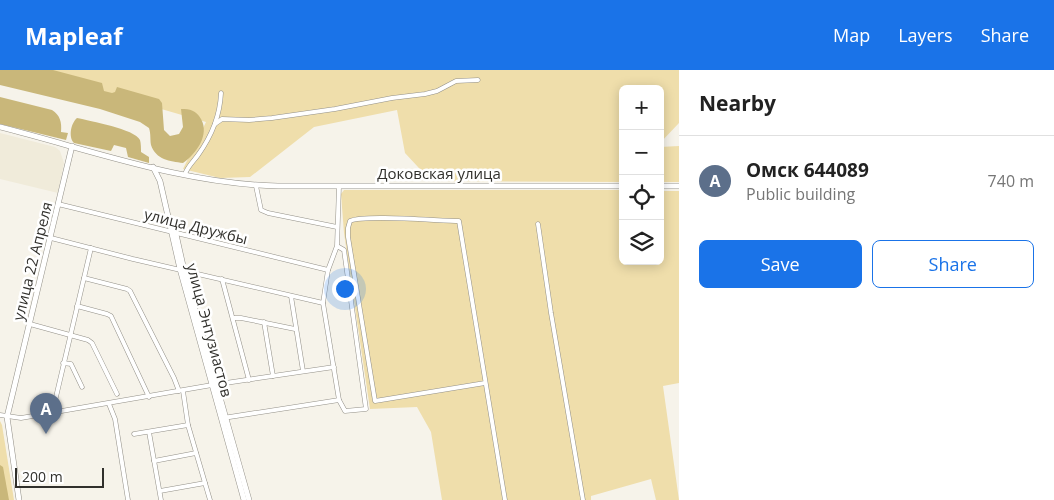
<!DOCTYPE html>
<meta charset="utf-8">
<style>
:root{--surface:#fff;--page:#f6f6f6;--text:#222;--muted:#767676;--line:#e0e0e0;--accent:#1a73e8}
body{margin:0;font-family:"Open Sans",sans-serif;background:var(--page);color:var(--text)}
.controls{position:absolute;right:15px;top:15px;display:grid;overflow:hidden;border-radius:8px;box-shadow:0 2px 12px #0003}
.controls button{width:45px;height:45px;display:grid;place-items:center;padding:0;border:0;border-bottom:1px solid var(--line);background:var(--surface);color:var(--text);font:25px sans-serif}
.scale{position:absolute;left:15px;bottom:12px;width:89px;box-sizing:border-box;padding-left:5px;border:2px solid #31302c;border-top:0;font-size:14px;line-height:18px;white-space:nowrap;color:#31302c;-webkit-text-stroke:4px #fff;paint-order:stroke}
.you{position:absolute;left:344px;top:218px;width:18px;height:18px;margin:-12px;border:4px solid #fff;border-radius:50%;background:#1a73e8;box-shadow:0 0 0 8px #1a73e833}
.badge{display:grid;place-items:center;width:32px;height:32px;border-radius:50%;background:var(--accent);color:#fff;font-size:16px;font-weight:700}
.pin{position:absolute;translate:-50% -41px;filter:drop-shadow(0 1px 2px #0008)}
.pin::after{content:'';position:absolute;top:26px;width:18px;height:15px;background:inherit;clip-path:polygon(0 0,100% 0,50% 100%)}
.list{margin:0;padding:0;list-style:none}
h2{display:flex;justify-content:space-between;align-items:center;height:65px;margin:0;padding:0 20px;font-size:21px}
h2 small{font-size:16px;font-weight:400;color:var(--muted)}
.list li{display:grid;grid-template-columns:32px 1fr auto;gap:15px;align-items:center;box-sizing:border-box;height:90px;padding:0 20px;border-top:1px solid var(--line)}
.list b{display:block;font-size:19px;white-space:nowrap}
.list p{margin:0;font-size:16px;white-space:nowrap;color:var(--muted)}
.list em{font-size:16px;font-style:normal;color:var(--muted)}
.actions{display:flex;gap:10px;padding:15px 20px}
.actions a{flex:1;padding:11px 0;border:1px solid var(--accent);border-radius:8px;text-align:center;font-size:18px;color:var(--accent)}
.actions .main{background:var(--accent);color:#fff}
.icon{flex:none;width:28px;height:28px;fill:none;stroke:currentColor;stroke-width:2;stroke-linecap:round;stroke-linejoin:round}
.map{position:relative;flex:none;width:679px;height:430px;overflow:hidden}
header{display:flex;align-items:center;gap:30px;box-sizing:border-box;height:70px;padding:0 25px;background:var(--accent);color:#fff}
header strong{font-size:24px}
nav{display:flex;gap:28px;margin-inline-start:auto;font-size:18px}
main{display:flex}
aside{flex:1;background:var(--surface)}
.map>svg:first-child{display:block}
.built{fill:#f0ebda}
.green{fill:#efdeab}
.forest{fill:#c9b77a}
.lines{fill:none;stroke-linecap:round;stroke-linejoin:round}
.street-casing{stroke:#939088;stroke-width:5}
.secondary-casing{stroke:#939088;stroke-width:6}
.street{stroke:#fff;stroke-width:4}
.secondary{stroke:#fff;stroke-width:5}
.labels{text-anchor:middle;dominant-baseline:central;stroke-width:5;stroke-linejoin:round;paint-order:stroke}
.street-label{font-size:15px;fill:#31302c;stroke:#fff}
</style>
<header>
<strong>Mapleaf</strong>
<nav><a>Map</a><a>Layers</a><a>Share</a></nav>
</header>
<main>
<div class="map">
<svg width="679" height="430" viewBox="0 0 679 430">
<rect width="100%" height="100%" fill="#f6f3ea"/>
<path class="built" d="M0,63L55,77L60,81L64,93L58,123L0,109Z"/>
<g class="green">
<path d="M27,0H679V53L660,73V19H623V112L431,111L405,83L397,40L314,57L250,107L220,108L183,99L206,52Z"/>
<path d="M679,76V112H660V77Z"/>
<path d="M344,120H623V191H660V121H679V313L663,316L679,430H656L651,409L591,426V430H442L431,362L417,337L370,339L344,163L341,124Z"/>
<path d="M0,351L2,355L14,430H0Z"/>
</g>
<g class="forest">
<path d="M0,0H53L102,13L104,21L112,23L115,22L117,17L159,29L162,33L164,60L170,66L179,64L183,57L181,39C190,39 196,40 201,49C210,65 196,84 183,93C170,91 156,90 151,75C150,70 151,64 149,58L140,52L100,39L0,15Z"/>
<path d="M0,27L52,40C60,45 62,52 61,62L68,63L66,70L0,54Z"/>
<path d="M77,48C90,51 135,59 140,70C141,73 141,79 141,82L149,87V93L128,87L126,78L114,75L111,81L74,73C68,67 71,53 77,48Z"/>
<path d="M0,395L3,397L9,430H0Z"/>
</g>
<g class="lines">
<defs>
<g id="street">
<path d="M215,54L222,49L249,50L272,48L335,39L392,28L425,24L437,21L456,11L478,10"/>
<path d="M185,104C188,96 193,92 198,85C211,67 220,46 221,23"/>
<path d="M256,116L261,140L268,143L337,157"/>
<path d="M58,134L328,200"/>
<path d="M538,154L551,243L583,430"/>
<path d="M51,168L133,189L323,233"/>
<path d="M337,176L344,180L366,339L345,341L339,330L323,233L328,200L337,176L339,116"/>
<path d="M84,208L127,219L130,221L174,308L179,321"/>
<path d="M222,209L249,310"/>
<path d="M291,226L303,301"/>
<path d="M77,236L107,244L111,246L149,327"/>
<path d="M233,248H241L295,259"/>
<path d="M264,252L273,306"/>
<path d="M30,254L88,270L92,273L117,324"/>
<path d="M63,293L71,294L82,317"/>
<path d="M485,313L375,331L348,167V158L350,151C364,144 440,151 459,151L505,430"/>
<path d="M183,321L188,355L210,430"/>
<path d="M109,334L115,349L128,430"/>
<path d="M52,344L91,178"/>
<path d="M0,345L21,348L212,315L334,297"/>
<path d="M223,348L339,330"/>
<path d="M149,362L161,430"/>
<path d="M134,364L188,355"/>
<path d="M154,391L196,383"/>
<path d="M160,421L205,413"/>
</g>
<g id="secondary">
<path d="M0,57C91,80 183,114 278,116H623"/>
<path d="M153,97L160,111L180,199L244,430"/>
<path d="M660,116H679"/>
<path d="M173,151L184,200L249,430"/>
<path d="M19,430L7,347L72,76"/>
</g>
</defs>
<use href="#street" class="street-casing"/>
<use href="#secondary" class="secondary-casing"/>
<use href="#street" class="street"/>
<use href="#secondary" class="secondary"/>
</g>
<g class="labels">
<g class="street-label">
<text x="439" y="103">Доковская улица</text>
<text transform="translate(196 156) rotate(14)">улица Дружбы</text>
<text transform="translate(32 191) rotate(-76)">улица 22 Апреля</text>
<text transform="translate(210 260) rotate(75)">улица Энтузиастов</text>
</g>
</g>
</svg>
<div class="controls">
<button>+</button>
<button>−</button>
<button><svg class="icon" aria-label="locate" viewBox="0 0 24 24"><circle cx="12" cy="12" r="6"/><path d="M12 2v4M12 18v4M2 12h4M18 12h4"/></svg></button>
<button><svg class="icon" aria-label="layers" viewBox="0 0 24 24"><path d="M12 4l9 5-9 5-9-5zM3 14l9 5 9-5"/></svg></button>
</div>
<div class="scale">200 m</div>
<div class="you"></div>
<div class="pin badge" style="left:46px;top:364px;background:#5c6f8a">A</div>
</div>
<aside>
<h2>Nearby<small></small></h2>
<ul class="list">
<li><span class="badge" style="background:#5c6f8a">A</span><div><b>Омск 644089</b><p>Public building</p></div><em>740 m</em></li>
</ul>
<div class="actions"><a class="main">Save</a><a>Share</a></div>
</aside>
</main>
